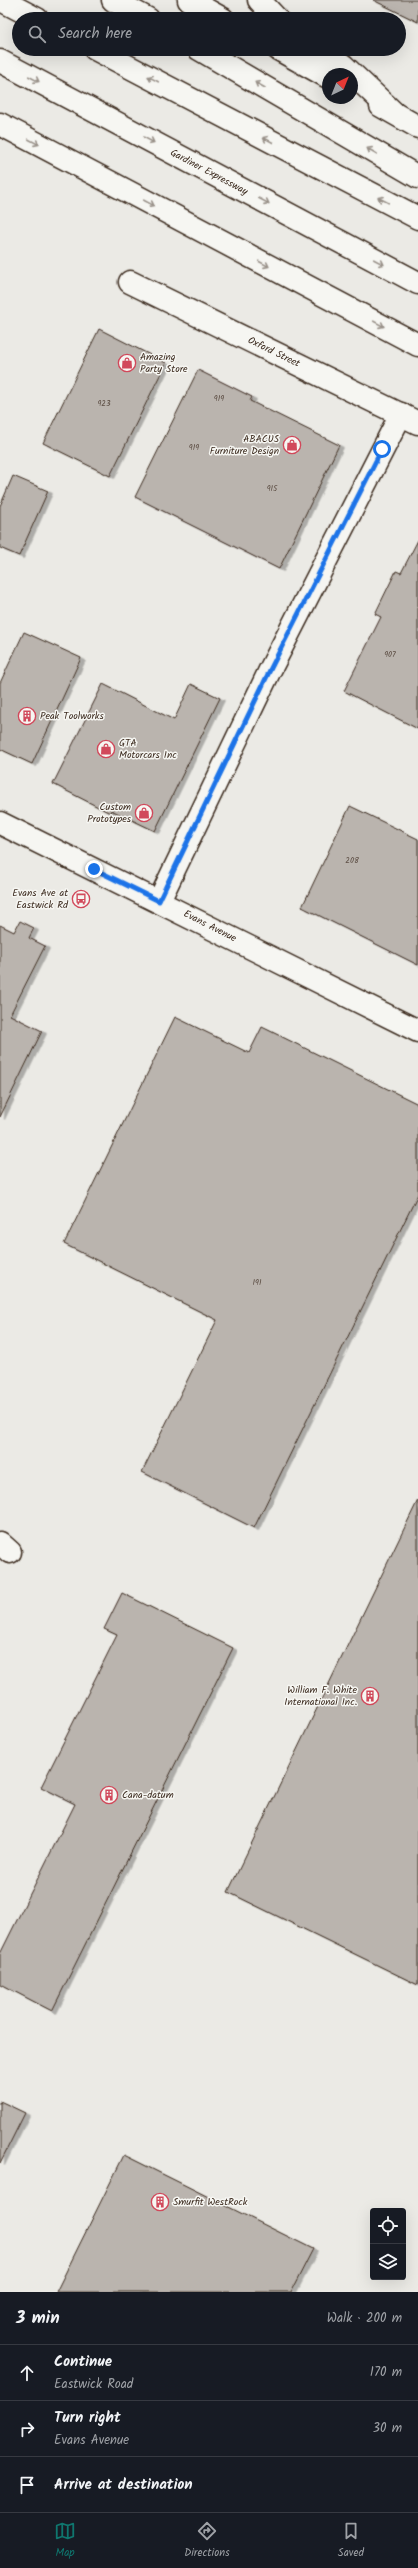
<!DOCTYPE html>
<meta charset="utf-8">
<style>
:root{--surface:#171b24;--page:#20242c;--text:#f1f3f6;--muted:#9ea1a6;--line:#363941;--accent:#0f766e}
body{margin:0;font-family:Kalam,sans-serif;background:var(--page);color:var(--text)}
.controls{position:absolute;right:12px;bottom:12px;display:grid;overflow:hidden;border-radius:4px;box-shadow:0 4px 16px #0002}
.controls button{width:36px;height:36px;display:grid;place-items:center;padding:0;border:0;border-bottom:1px solid var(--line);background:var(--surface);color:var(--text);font:20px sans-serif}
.compass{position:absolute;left:322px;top:68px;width:36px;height:36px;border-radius:50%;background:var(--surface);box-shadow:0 4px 16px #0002;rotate:43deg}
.stop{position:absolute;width:12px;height:12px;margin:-9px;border:3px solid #1a73e8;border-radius:50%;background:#fff}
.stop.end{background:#1a73e8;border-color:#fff;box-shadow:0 1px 4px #0008}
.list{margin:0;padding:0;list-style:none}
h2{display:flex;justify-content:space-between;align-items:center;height:52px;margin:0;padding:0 16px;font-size:17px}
h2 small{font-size:13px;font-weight:400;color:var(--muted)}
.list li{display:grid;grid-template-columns:26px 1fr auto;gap:12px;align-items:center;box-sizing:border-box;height:56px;padding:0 16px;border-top:1px solid var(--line)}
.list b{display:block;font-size:15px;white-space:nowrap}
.list p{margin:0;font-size:13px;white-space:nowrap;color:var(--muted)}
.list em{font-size:13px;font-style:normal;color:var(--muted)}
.icon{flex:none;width:22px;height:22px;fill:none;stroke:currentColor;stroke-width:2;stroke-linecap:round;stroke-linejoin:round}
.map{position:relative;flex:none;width:418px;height:2292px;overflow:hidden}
.search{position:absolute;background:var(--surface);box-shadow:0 4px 16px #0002;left:12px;right:12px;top:12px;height:44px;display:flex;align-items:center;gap:10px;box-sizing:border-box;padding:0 14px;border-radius:22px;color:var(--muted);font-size:15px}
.sheet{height:220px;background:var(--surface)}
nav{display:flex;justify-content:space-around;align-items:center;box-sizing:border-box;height:56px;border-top:1px solid var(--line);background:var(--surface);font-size:11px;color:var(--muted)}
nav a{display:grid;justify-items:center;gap:2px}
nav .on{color:var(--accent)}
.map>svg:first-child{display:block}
.building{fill:#bab4ae;stroke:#3b2a1e;filter:url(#shadow)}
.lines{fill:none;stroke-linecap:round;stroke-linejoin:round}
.minor-casing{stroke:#3b2a1e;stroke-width:25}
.major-casing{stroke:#3b2a1e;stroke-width:25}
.highway-casing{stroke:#3b2a1e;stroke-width:25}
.minor{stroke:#f6f6f2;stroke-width:22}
.major{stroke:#f6f6f2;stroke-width:22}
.highway{stroke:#f6f6f2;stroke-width:22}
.oneway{stroke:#989088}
.route{stroke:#1a73e8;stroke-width:5}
.labels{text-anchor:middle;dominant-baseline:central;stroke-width:3;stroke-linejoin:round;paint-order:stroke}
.number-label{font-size:8px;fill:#5b4c42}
.street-label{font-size:10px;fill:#3b2a1e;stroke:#f6f6f2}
.poi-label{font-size:10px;fill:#3b2a1e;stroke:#f6f6f2;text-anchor:start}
</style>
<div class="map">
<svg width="418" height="2292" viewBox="0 0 418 2292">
<defs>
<filter id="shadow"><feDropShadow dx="4.5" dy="2.5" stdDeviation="0" flood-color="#0004"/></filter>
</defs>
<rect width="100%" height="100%" fill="#ebeae5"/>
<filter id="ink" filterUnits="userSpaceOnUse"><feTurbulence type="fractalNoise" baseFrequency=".025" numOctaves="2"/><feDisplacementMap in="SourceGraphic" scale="8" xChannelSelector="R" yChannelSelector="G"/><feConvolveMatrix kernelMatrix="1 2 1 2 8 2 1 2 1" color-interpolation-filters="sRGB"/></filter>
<g filter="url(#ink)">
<g class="building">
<path d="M373,0H418V22Z"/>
<path d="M99,329L166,363L110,476L43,443Z"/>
<path d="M198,370L252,397L250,401L339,445L279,569L135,497Z"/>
<path d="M13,476L48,491L19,556L0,548V506Z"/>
<path d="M418,540V729L344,691L381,617L375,614L396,571L401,573Z"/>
<path d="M24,632L81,658L32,764L0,749V683Z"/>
<path d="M103,684L174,720L191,684L220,698L155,831L111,810L110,813L53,784Z"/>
<path d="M350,806L418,839V965L302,907Z"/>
<path d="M20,921L34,928L29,938L45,946L10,1015L42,1031L0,1117V925L14,932Z"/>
<path d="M175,1017L249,1053L262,1027L418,1104V1194L254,1528L142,1472L217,1320L64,1244Z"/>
<path d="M418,1500V1985L228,1892Z"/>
<path d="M122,1593L233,1648L52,2011L0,1984V1954L75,1804L41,1787L117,1635L104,1629Z"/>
<path d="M0,2101L25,2113L0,2163Z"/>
<path d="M124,2155L313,2249L291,2292H56Z"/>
</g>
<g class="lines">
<defs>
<g id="minor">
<path d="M130,282L418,423"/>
<path d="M159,901L270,670L401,414"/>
<path d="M0,1543L10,1552"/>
</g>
<path id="major" d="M0,823L418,1031"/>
<g id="highway">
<path d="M1,0L37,19"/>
<path d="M113,0L148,19"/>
<path d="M189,0L223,19"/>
<path d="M259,0L277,19"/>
<path d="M95,49L418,218"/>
<path d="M199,49L418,177"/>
<path d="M278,49L328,77"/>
<path d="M320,49L344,66L393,112"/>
<path d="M0,61L418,283"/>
<path d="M381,106L418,127"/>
<path d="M0,124L418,345"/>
</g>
</defs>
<use href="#minor" class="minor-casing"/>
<use href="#major" class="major-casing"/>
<use href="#highway" class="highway-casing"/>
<use href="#minor" class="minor"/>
<use href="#major" class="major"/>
<use href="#highway" class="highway"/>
</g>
<defs><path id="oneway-shaft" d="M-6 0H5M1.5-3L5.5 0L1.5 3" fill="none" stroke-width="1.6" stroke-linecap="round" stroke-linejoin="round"/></defs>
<g class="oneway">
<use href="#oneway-shaft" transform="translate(34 79) rotate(28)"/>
<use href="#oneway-shaft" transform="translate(153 79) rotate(-152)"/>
<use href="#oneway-shaft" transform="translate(260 85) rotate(-150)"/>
<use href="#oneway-shaft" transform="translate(149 140) rotate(28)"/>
<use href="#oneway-shaft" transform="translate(268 140) rotate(-152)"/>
<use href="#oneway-shaft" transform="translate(34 142) rotate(28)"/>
<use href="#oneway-shaft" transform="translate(372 151) rotate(-150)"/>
<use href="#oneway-shaft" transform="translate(383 200) rotate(-152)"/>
<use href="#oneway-shaft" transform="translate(264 201) rotate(28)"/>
<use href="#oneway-shaft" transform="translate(149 203) rotate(28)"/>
<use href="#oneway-shaft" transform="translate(379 262) rotate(28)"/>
<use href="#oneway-shaft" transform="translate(264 264) rotate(28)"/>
<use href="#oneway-shaft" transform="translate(379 324) rotate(28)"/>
</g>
</g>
<g class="lines" filter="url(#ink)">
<path class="route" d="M94,869L159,901L270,670L382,449"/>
</g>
<defs>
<symbol id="shop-ring" viewBox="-11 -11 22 22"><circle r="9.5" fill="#f6f6f2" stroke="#d1495b" stroke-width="1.5"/><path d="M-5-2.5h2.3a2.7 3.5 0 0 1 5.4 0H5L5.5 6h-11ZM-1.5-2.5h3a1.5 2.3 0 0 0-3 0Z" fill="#d1495b"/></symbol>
<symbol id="building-ring" viewBox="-11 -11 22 22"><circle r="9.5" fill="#f6f6f2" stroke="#d1495b" stroke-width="1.5"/><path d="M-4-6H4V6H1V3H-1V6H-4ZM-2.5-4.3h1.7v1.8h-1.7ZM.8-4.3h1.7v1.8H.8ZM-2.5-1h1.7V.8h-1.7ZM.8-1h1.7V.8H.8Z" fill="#d1495b"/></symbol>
<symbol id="bus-ring" viewBox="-11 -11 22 22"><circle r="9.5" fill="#f6f6f2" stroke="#d1495b" stroke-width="1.5"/><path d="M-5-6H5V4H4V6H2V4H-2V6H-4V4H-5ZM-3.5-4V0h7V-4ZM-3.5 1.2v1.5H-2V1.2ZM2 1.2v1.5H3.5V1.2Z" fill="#d1495b"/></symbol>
</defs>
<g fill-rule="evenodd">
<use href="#shop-ring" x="117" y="353" width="20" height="20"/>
<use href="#shop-ring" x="282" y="435" width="20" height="20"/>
<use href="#building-ring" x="17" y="706" width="20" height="20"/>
<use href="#shop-ring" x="96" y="739" width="20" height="20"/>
<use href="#shop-ring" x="134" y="803" width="20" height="20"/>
<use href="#bus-ring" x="71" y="889" width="20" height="20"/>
<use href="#building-ring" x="360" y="1686" width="20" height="20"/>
<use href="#building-ring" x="99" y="1785" width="20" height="20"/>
<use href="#building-ring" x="150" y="2192" width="20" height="20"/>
</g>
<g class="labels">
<g class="number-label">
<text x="219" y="398">919</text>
<text x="104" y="403">923</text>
<text x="194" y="447">919</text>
<text x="272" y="488">915</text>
<text x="390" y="654">907</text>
<text x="352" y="860">208</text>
<text x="257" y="1282">191</text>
</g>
<g class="street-label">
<text transform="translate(209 172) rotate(28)">Gardiner Expressway</text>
<text transform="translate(274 352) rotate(26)">Oxford Street</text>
<text transform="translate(210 926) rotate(27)">Evans Avenue</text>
</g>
<g class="poi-label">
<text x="140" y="357">Amazing<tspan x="140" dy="12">Party Store</tspan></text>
<text x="279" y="439" text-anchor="end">ABACUS<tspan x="279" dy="12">Furniture Design</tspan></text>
<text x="40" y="716">Peak Toolworks</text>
<text x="119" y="743">GTA<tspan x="119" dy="12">Motorcars Inc</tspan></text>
<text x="131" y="807" text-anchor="end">Custom<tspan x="131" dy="12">Prototypes</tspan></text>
<text x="68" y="893" text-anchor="end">Evans Ave at<tspan x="68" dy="12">Eastwick Rd</tspan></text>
<text x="357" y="1690" text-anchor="end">William F. White<tspan x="357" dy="12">International Inc.</tspan></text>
<text x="122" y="1795">Cana-datum</text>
<text x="173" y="2202">Smurfit WestRock</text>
</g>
</g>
</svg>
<div class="controls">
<button><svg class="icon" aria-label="locate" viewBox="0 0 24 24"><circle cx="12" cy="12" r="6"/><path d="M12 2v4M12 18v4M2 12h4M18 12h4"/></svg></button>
<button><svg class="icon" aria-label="layers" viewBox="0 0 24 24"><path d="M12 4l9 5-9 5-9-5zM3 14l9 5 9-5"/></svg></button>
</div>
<svg class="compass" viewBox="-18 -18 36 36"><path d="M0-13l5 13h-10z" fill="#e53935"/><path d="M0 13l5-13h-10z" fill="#9ea1a6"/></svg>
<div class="stop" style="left:382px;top:449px"></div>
<div class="stop end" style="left:94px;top:869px"></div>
<div class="search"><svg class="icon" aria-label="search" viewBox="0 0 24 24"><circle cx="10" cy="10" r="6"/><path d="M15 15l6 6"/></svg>Search here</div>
</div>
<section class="sheet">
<h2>3 min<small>Walk · 200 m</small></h2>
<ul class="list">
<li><svg class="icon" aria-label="ahead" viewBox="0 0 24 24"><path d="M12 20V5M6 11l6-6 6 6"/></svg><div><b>Continue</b><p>Eastwick Road</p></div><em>170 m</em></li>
<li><svg class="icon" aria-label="right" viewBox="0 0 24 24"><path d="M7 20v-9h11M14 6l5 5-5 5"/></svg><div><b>Turn right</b><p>Evans Avenue</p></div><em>30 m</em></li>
<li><svg class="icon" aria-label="arrive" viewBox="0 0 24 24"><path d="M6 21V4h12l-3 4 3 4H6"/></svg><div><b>Arrive at destination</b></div></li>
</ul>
</section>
<nav>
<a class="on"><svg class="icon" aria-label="map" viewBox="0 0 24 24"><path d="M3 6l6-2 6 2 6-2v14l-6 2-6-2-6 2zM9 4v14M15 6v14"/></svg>Map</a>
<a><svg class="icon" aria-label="directions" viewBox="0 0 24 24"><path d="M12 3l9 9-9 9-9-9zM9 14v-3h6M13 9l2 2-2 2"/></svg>Directions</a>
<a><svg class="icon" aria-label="saved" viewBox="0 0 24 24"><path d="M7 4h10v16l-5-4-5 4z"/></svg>Saved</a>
</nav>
